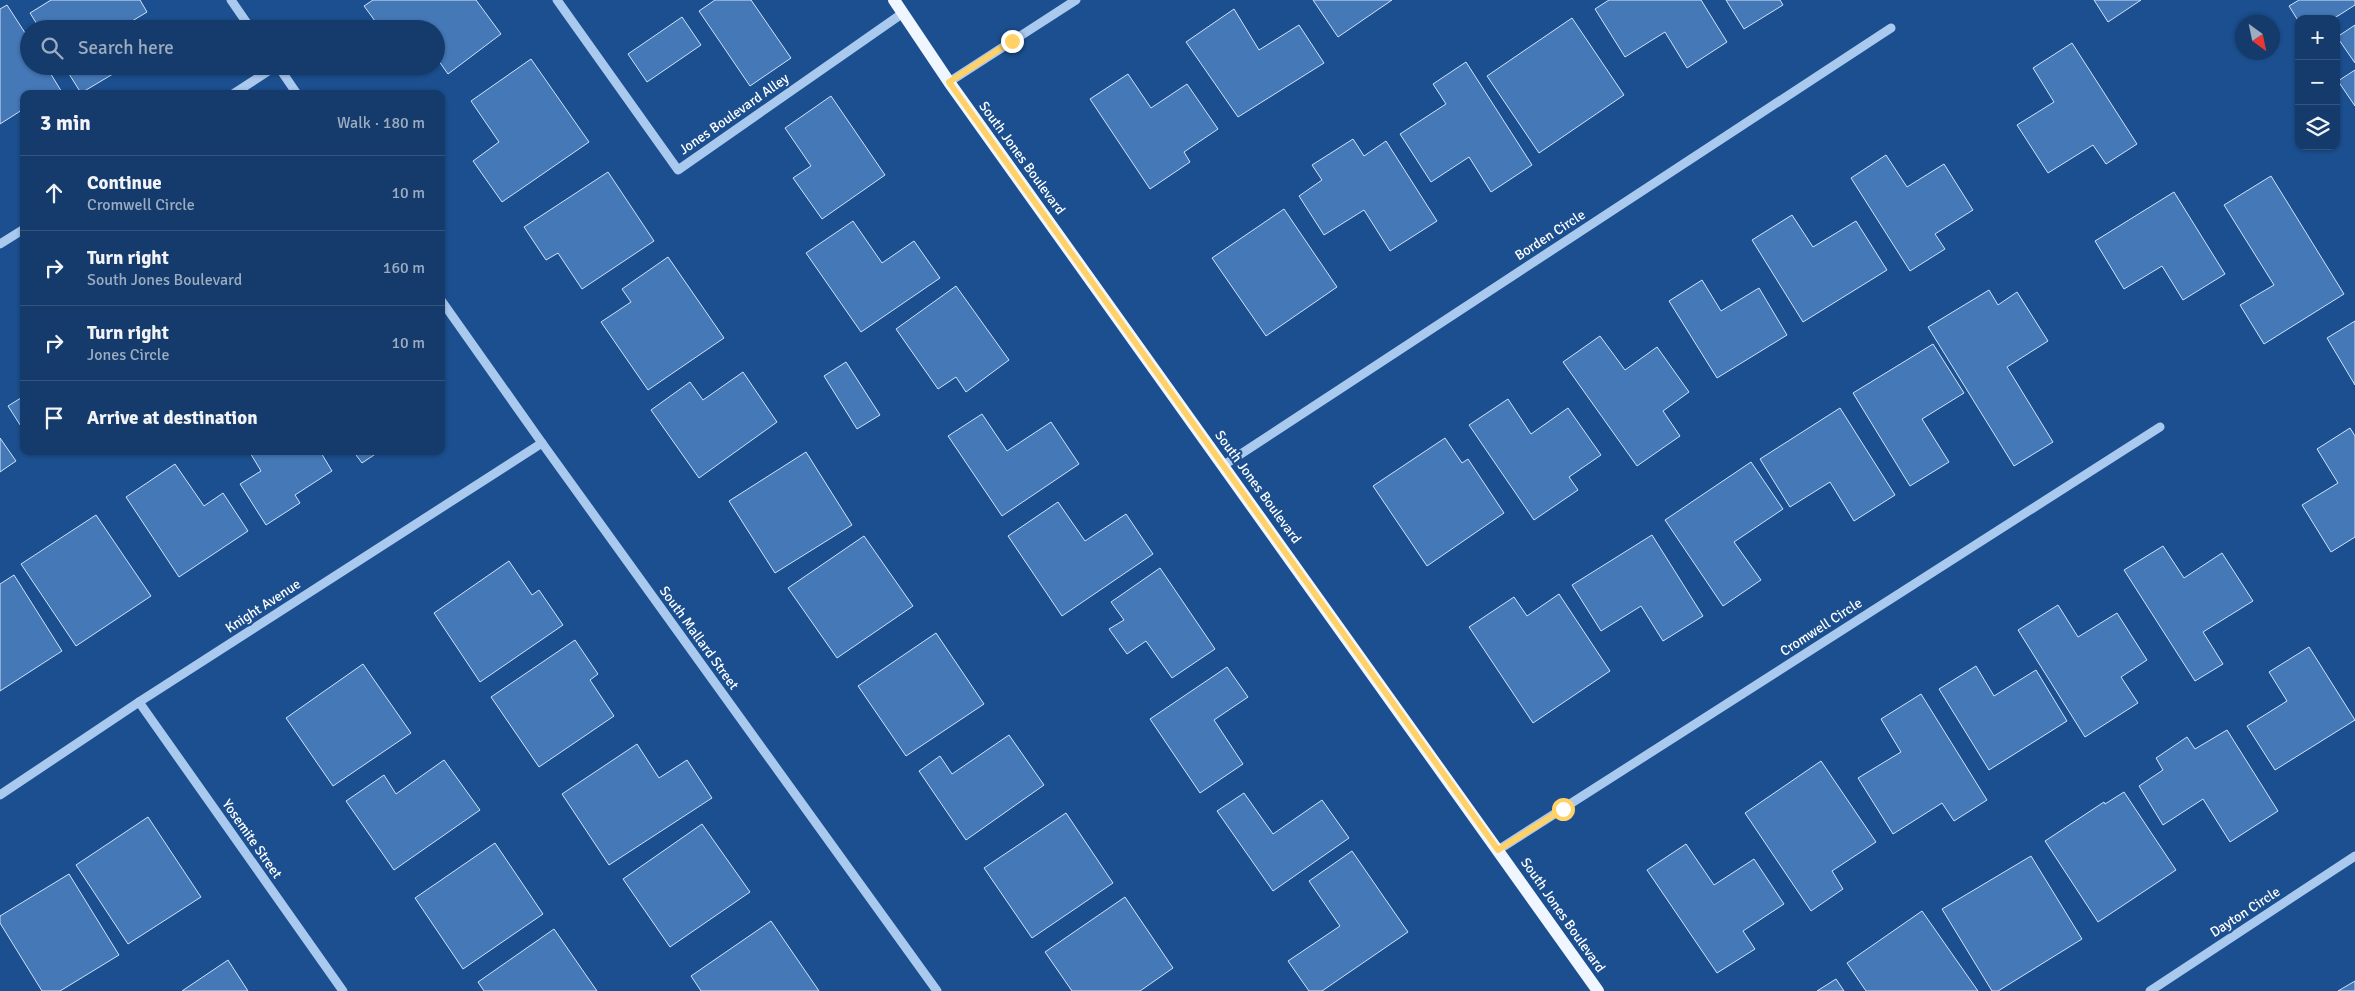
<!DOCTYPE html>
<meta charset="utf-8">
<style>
:root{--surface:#143b6b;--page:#1d4271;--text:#f1f3f6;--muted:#9dadc1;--line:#33557e}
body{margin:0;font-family:Signika,sans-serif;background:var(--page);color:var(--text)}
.controls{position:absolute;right:15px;top:15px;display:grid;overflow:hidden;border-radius:10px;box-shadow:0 1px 4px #0004}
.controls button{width:45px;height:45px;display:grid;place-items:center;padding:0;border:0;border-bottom:1px solid var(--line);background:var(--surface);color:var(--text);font:25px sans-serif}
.compass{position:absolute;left:2235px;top:15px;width:45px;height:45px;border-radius:50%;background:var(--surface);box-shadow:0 1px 4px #0004;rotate:147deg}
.stop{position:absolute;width:15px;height:15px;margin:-11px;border:4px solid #ffd166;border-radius:50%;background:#fff}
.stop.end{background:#ffd166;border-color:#fff;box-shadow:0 1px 5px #0008}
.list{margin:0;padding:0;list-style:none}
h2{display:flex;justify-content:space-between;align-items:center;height:65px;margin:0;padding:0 20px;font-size:21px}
h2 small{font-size:16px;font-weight:400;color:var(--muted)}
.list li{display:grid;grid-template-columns:32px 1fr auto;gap:15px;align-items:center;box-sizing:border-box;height:75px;padding:0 20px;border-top:1px solid var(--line)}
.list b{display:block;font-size:19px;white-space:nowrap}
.list p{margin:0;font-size:16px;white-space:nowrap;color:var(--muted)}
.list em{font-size:16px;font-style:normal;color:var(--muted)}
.icon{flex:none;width:28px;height:28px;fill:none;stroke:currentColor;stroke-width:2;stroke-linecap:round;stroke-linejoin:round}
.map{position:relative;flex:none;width:2355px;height:991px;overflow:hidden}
.search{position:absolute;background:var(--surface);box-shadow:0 1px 4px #0004;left:20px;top:20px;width:425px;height:55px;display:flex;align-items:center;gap:12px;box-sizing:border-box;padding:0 18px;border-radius:28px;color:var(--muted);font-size:19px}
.panel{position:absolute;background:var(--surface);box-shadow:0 1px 4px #0004;left:20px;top:90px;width:425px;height:365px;border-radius:10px}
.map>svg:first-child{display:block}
.building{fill:#4478b7;stroke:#cfe3fa}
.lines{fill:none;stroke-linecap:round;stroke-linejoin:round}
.minor{stroke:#a9c9ee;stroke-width:9}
.major{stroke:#f0f6ff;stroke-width:12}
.route{stroke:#ffd166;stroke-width:6}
.labels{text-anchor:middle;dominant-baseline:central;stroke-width:4.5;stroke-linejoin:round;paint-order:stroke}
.street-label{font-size:14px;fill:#fff;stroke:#1b4f8f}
</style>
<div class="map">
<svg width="2355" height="991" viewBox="0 0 2355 991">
<rect width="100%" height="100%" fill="#1b4f8f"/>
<g class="building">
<path d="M51,0H140L147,12L119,29H40L30,13Z"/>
<path d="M373,0H476L501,34L448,74L436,57V29H381L364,6Z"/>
<path d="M715,0H751L791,58L750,86L699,11Z"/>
<path d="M1313,0H1392L1338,37Z"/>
<path d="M1609,0H1701L1727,42L1687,68L1665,32L1625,57L1595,9Z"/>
<path d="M1726,0H1780L1783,5L1744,29Z"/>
<path d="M2094,0H2141L2108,22Z"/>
<path d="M2299,0H2355V5L2333,19H2299V22L2289,6Z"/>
<path d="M7,5L29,39V66H46L63,94H24V113L22,110L0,124V9Z"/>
<path d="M1234,9L1259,50L1299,25L1324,63L1238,117L1186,42Z"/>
<path d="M682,17L701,45L647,82L628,54Z"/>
<path d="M1572,18L1624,95L1539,153L1487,76Z"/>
<path d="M2355,25V63L2337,37Z"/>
<path d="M2072,43L2137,144L2106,164L2093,145L2048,173L2017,125L2054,102L2033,68Z"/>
<path d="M531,59L589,142L502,202L473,161L499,142L471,101Z"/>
<path d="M1466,62L1532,165L1491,192L1469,157L1431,182L1400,134L1446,104L1433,84Z"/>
<path d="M64,66H122L123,68L81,93Z"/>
<path d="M2355,70V106L2338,81Z"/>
<path d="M1128,74L1151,108L1187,84L1218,129L1184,152L1190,162L1150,189L1090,99Z"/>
<path d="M831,96L885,175L822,219L793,178L811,166L785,128Z"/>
<path d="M1353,139L1364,156L1386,141L1437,221L1390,251L1364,210L1324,235L1299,196L1322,180L1312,165Z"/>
<path d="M1886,155L1907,187L1944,164L1973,210L1935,234L1945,249L1910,271L1851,178Z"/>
<path d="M608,172L654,241L582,289L558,253L546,260L524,227Z"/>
<path d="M2271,176L2344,294L2264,344L2240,305L2274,285L2224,205Z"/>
<path d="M2174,192L2225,274L2183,300L2162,266L2124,289L2095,241Z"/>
<path d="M1284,209L1337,287L1266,336L1212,258Z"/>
<path d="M1792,215L1813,247L1856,221L1887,270L1803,322L1752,240Z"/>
<path d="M853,221L882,263L914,241L940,278L861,332L806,253Z"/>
<path d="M668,257L724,338L648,390L601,322L631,302L622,289Z"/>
<path d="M1702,280L1721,311L1759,288L1787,335L1717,378L1669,301Z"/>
<path d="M956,286L1009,360L966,392L956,377L938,389L896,329Z"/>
<path d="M1989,290L1998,305L2017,292L2048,341L2007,367L2053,442L2014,466L1928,327Z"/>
<path d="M2355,321V385L2327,338Z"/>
<path d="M1600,336L1625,370L1657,347L1689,392L1663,411L1680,436L1637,466L1563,362Z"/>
<path d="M1933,344L1964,393L1922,419L1949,462L1910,486L1853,393Z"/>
<path d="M846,362L880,415L857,429L824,376Z"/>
<path d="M743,372L777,422L699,478L651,410L690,382L703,400Z"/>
<path d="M24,396V431L8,406Z"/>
<path d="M1508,399L1531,434L1568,408L1601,455L1569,477L1578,490L1534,520L1469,425Z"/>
<path d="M1840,408L1895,495L1854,521L1830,482L1790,507L1760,459Z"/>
<path d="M982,414L1007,451L1051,422L1079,464L1002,516L948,436Z"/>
<path d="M2350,428L2355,436V537L2331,552L2302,505L2338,483L2317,449Z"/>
<path d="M0,438L16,461L0,472Z"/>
<path d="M1445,438L1462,463L1468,459L1504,513L1427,566L1373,486Z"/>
<path d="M249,451H320L332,471L295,495L300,503L266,525L240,484L261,471Z"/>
<path d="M353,451H380L362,463Z"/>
<path d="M806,452L852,525L775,573L729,501Z"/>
<path d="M1751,462L1783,509L1734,542L1761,580L1723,606L1665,520Z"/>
<path d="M175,464L204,506L223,493L248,531L179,577L126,497Z"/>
<path d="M1058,502L1085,541L1126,514L1153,554L1062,616L1008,536Z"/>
<path d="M96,515L151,596L76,646L21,564Z"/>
<path d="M1652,535L1703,616L1663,641L1641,606L1601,631L1572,585Z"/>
<path d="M864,536L913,606L837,658L788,588Z"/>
<path d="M2163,546L2184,578L2222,553L2253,601L2203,632L2223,664L2195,681L2124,570Z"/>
<path d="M509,561L532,595L539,590L563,625L480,682L434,613Z"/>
<path d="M1160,568L1215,649L1172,678L1146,641L1127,654L1109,629L1124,620L1111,602Z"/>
<path d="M14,575L62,651L0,691V584Z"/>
<path d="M1559,594L1610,671L1533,723L1469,627L1514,597L1527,616Z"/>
<path d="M2058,605L2078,637L2117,613L2147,660L2121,677L2138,703L2085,737L2018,630Z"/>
<path d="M936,633L984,704L906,756L858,686Z"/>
<path d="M575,640L598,674L590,680L614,716L539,767L491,697Z"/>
<path d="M2309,647L2355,720L2275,770L2247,726L2287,701L2269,672Z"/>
<path d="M363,664L411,733L333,786L286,718Z"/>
<path d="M1976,666L1994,696L2036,670L2067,721L1989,770L1939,689Z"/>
<path d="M1227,667L1248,697L1214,720L1243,764L1200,793L1150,719Z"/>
<path d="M1921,694L1987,800L1954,821L1942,803L1893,834L1858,778L1901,752L1881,719Z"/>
<path d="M2227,730L2278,811L2230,842L2203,799L2163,825L2139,786L2163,770L2156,758L2187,737L2195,749Z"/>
<path d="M1009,735L1044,785L966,840L919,771L940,756L952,774Z"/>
<path d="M637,744L659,778L687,760L712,798L609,865L562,794Z"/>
<path d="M444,760L480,810L394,870L346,801L384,775L396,794Z"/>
<path d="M1821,761L1876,842L1832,871L1843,889L1811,911L1745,813Z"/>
<path d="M2124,792L2176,870L2098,922L2045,841L2104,802L2105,804Z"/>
<path d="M1244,793L1273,834L1322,800L1349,838L1273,891L1217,811Z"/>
<path d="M1066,813L1113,883L1032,938L984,868Z"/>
<path d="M148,817L201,897L128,944L76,865Z"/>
<path d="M702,824L750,892L670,947L623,879Z"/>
<path d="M495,843L543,914L463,969L415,898Z"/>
<path d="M1686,844L1714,885L1754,859L1784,904L1743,931L1755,949L1717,973L1647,870Z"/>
<path d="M1352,851L1408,932L1322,991H1309L1288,961L1340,926L1309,881Z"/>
<path d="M2031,856L2082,939L1998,991H1992L1942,909Z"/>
<path d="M69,874L119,955L60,991H42L0,923V916Z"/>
<path d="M1125,897L1173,968L1140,991H1072L1045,952Z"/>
<path d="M1922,911L1978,991H1866L1847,963Z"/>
<path d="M771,921L819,991H701L691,976Z"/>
<path d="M554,929L597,991H484L478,982Z"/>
<path d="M228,960L248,991H182Z"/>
<path d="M1836,979L1844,991H1817Z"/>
<path d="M2355,981V991H2338Z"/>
</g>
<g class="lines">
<g class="minor">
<path d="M231,0L251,29"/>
<path d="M557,0L678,170L903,13"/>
<path d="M278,66L297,94"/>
<path d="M949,82L1076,0"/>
<path d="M233,94L276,66"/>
<path d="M0,244L24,229"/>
<path d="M441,300L542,443L937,991"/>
<path d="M1224,465L1891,28"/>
<path d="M139,702L343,991"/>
<path d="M0,795L139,702L542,443"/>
<path d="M1498,850L2160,427"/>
<path d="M2150,991L2355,856"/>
</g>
<path class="major" d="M894,0L949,82L1598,991"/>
</g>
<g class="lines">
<path class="route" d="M1012,41L949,82L1498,850L1563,809"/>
</g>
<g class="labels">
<g class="street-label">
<text transform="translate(734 114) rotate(-35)">Jones Boulevard Alley</text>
<text transform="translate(1022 158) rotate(54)">South Jones Boulevard</text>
<text transform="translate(1550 235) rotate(-33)">Borden Circle</text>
<text transform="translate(1258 487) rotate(54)">South Jones Boulevard</text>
<text transform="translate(263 606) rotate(-33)">Knight Avenue</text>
<text transform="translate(1821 627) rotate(-33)">Cromwell Circle</text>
<text transform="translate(699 638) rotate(54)">South Mallard Street</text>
<text transform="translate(252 839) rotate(55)">Yosemite Street</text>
<text transform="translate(2245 912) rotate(-33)">Dayton Circle</text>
<text transform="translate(1563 915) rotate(55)">South Jones Boulevard</text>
</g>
</g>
</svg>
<div class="controls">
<button>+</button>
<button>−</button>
<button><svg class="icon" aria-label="layers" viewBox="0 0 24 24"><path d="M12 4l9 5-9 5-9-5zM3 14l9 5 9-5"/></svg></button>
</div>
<svg class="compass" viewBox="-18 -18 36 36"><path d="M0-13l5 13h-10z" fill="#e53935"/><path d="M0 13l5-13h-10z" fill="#9dadc1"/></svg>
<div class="stop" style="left:1563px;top:809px"></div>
<div class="stop end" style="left:1012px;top:41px"></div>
<div class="search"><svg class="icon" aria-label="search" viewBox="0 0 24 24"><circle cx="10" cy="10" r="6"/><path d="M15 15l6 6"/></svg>Search here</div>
<section class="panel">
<h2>3 min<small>Walk · 180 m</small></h2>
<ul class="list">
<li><svg class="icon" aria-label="ahead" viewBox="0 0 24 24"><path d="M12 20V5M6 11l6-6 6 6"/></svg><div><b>Continue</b><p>Cromwell Circle</p></div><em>10 m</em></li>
<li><svg class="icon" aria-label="right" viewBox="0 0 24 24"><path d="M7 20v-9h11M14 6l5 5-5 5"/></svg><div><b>Turn right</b><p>South Jones Boulevard</p></div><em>160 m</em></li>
<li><svg class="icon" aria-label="right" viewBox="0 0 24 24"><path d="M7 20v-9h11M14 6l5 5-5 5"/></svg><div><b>Turn right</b><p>Jones Circle</p></div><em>10 m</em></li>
<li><svg class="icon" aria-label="arrive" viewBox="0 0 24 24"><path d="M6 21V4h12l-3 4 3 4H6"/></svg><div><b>Arrive at destination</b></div></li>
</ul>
</section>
</div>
